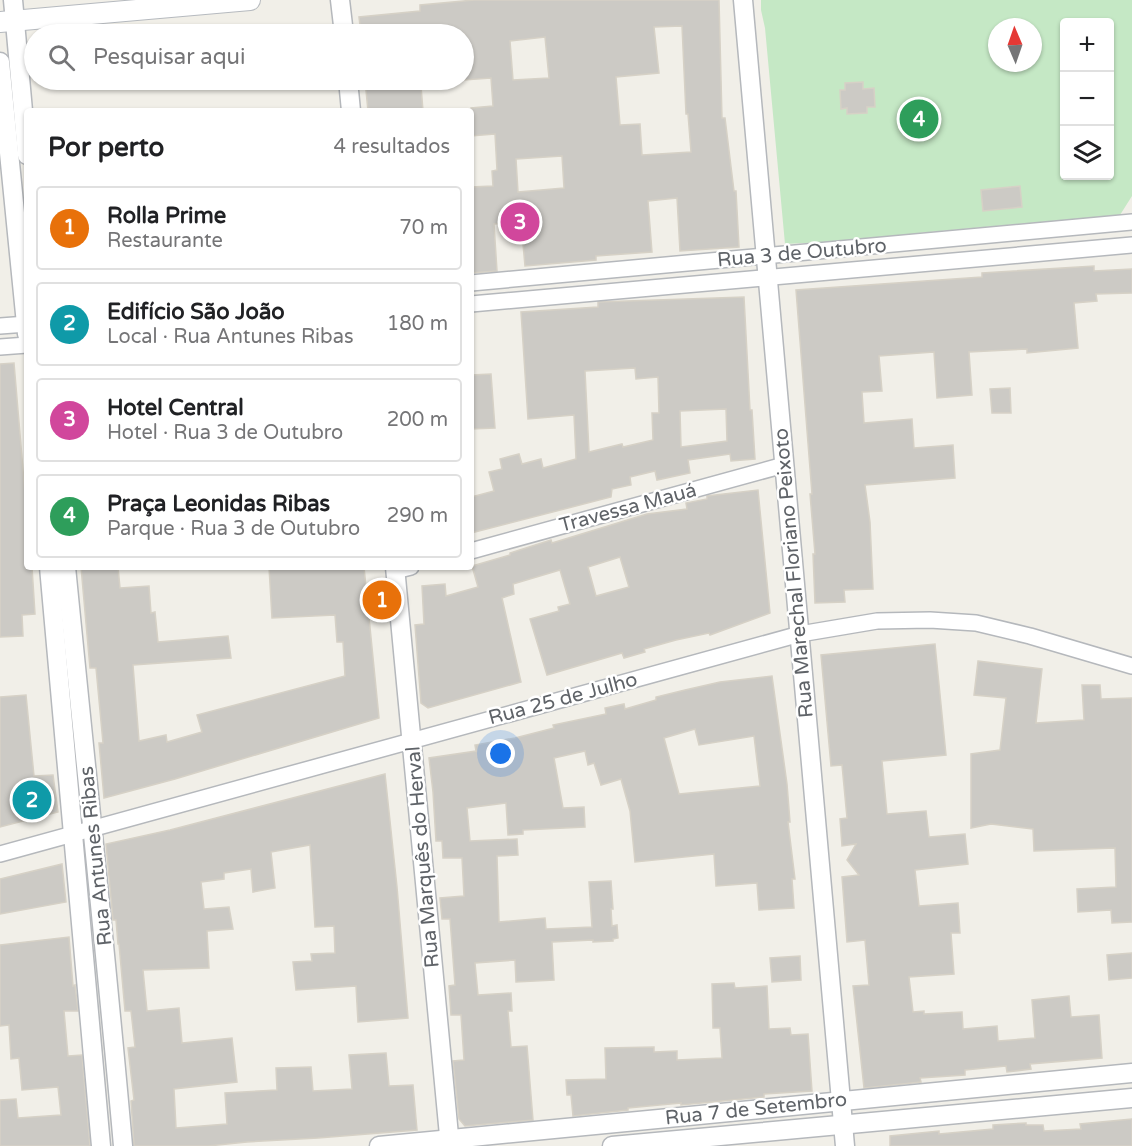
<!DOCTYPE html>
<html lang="pt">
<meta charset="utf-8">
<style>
:root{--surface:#fff;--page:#f2f2f2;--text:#202124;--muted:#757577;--line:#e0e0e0;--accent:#ea4335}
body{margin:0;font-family:"Varela Round",sans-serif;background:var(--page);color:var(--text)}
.controls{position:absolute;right:18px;top:18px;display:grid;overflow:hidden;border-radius:6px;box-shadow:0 2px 4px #0004}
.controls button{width:54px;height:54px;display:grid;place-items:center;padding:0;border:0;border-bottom:2px solid var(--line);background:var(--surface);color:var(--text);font:30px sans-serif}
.compass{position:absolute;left:988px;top:18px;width:54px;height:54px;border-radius:50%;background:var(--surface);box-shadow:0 2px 4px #0004;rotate:358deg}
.you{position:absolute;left:501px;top:754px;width:21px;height:21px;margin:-15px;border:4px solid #fff;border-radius:50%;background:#1a73e8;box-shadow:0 0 0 9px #1a73e833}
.badge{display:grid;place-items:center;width:39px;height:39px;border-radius:50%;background:var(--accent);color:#fff;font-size:20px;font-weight:700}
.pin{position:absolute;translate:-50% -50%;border:3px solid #fff;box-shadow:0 2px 6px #0006}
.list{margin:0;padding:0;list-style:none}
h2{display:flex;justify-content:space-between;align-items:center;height:78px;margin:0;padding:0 24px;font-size:26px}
h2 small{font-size:20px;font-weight:400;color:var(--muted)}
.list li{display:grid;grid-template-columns:39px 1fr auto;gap:18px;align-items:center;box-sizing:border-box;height:84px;margin:0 12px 12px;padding:0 12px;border:2px solid var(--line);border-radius:6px}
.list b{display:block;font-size:22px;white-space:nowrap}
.list p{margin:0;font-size:20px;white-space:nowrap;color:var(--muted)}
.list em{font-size:20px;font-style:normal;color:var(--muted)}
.icon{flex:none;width:33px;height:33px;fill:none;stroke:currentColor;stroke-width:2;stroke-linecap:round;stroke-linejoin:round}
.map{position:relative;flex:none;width:1132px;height:1146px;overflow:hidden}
.search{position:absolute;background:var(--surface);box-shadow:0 2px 4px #0004;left:24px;top:24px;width:450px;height:66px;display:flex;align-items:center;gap:15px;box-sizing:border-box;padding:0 21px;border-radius:33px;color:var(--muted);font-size:22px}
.panel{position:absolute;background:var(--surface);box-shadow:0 2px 4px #0004;left:24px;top:108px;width:450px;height:462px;border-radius:6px}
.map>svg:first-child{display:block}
.green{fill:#c5e8c5;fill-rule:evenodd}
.building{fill:#cccac5;stroke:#d6d1c6;stroke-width:1.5;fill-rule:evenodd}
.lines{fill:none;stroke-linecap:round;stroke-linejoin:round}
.minor-casing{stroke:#b5b8bc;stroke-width:18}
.tertiary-casing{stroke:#b5b8bc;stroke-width:21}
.secondary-casing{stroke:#b6babf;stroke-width:22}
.minor{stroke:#fff;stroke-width:15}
.tertiary{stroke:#fff;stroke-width:18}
.secondary{stroke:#fff;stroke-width:20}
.labels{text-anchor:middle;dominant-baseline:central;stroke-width:5;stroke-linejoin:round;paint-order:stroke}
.street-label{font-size:20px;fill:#5f6368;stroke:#fff}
</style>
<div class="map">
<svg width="1132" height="1146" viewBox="0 0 1132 1146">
<rect width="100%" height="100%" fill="#f1efe8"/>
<path class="green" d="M761,0H1132V196L1120,215L918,233L903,238L785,244L765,28L761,10ZM1064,22H1110V176H1064ZM997,27H1033V63H997Z"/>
<g class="building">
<path d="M474,0H719L722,118H725L734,191H736L739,247L680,251L677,198L648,201L652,252L596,256V260L525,266L521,222L494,224L497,271L471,273V187L493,186L492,171L497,170L495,134L471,136V108L493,106L491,78L464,80V34H361L359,17L420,11V5ZM682,26L686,114H688L691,152L642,155L640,124L620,125L616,77L659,73L654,27ZM545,37L549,78L513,80L510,41ZM562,156L564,188L518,192L516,159Z"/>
<path d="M365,80H398L399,88L421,86L423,111H368Z"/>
<path d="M863,82V89L874,88L875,107H867V113L847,114V108L841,109L840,90H845V83Z"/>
<path d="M1020,186L1022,207L983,211L981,190Z"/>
<path d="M1094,266V271L1132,269V293L1096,294L1097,301L1074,303L1078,348L1027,353V349L969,352L972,395L937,398L934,352L879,356L882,391L862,392L864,423L912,419L914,448L953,445L955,478L865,485L870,522L873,589L844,590L845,602L815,603L813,554H815L810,494H812L796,290L982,277V273Z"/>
<path d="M744,297L750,410H752L755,459L731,461L730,454L688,460L690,473L657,480L655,471L630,477L631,485L612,489L611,497L471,533V497L494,491L489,472L502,469L500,459L519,454L522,464L541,459L543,468L576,459L574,415L528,419L521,312L598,307V302ZM635,368L636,379L658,377L659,413H652L653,440L623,447L622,444L589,452L585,371ZM726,409L727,441L681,447L680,411Z"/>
<path d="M14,363L27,517V567H32L35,614L22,615L23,636L0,637V364Z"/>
<path d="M491,374L495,428L471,429V375Z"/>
<path d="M1010,388L1011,413H992L990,389Z"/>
<path d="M758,490L770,613L710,635L709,633L676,640L644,649L645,652L624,658L622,653L547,675L530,619L559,611L558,607L570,604L560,570L513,584L514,594L502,598L521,682L428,708L421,703L415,625L424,624L422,586L445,584L446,596L478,587L472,566L510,555V553L551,540L552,543L647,514L687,509L686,503L707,499V496ZM620,557L629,587L596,596L588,567Z"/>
<path d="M81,567H118L120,588L149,586L151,613L155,612L158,642L228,636L231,658L133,665L139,741L166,735L167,742L202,732L197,715L345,676L343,642H337L335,615L272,618L269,567H364L379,718L175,779L104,798L99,743H103L96,668H90Z"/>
<path d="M935,644L946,755L882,761L887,814L926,811L929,837L965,834L968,864L915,870L919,906L958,903L960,933H951L954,974L909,977L913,1012L924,1011V1014L962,1012L963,1029L997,1026L998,1041L1035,1038L1032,1000L1069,996L1071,1017L1099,1015L1102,1058L1030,1064L1031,1069L1007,1072L1006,1066L965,1070V1075L920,1078L921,1082L864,1088L853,986L869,985L865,940L847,942L842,877L859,875L847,860L856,844L842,846L840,819L847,818L842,765L831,766L821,655Z"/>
<path d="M978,661L1042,669L1036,723L1084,720L1082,685H1100L1101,699L1132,698V922L1112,923L1111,910L1078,912L1077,889L1116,887L1115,848L1034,851L1033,829L991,824L971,828V754L1000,750L1006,698L974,695Z"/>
<path d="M772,676L787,784L790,822H788L795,879H792L794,908L759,910L757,883L716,886L714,854L635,862L630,811L621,779L601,785L594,763L588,765L585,751L554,758L563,808L584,807L585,827L523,830V834L508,835L506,803L467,808L470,841L517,839L518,855L497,856L499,922L545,918L546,929L592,927L589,882L611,881L613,909H611L612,926L617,925L618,938L613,939V941L593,942V940L552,942L554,980L516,982L515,960L475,963L478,995L511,993L512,1011H508L511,1047L527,1046L533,1120L465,1126L459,1119L453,1061L464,1060L461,1015H451L449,986L455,985L450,919H442L440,898L464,896L462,858H443L442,841H436L433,792L429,758L476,751L475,745L515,738L554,728L553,725L606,714L605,708L624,704L625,709L656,700V697L685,690L720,682ZM695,729L699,745L754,736L760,786L679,794L664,738Z"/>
<path d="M26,695L34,776L53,775L58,812L0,827V697Z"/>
<path d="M385,774L397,887L408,1018L358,1022L356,986L296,990L293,962L312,961L311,954L335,953L334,926L315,927L310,845L271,852L275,888L253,892L251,869L224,873V879L201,882L204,909L229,907L233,929L207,931L209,968L143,970L147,1011L179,1008L182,1043L232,1038L237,1082L174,1089L176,1128L227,1124L225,1093L277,1090L276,1068L311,1067L313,1091L352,1089L349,1055L386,1053L389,1086L413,1085L417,1130L318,1138L247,1142L208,1146H134L131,1101L134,1100L128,1048L135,1047L131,1011H125L119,944H118L116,920H113L106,844L170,830Z"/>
<path d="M62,864L66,902L0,914V879Z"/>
<path d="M69,937L73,986L75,985L78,1011H64L68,1056L82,1055L90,1146H0V1100L16,1099L18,1118L61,1115L58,1087L22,1090L19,1058L11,1059L9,1025L0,1026V945Z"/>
<path d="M1132,953V978L1109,980L1107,955Z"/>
<path d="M800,956L801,980L772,982L770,958Z"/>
<path d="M734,983L735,988L767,986L769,1029L790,1028L791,1035L808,1034L812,1091L764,1094V1097L681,1105V1103L628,1108V1110L573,1116L571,1095H567L566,1080L606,1079L605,1048L654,1047V1052L677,1051V1060L722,1058L720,1028H713L712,984Z"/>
<path d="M1132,1119V1146H890V1136L939,1131V1134L993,1129V1125L1026,1123V1125H1043L1044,1131L1081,1129L1080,1124Z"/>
</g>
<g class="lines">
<defs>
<g id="minor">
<path d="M471,283L1132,222"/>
<path d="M471,304L1132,245"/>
<path d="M0,326L27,324"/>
<path d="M0,347L27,345"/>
<path d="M471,551L784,465"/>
<path d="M395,571L411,567"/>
<path d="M0,854L800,634L877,621L930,620L976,623L1030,636L1132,666"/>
</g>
<g id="tertiary">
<path d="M13,0L27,155"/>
<path d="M340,0L344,34"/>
<path d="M743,0L845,1146"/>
<path d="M0,62L27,334"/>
<path d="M348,80L351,111"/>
<path d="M49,567L101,1146"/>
<path d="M66,567C85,760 106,953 123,1146"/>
<path d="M395,567L450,1146"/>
<path d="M379,1146L1132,1073"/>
<path d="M612,1146L1132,1098"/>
</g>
<path id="secondary" d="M0,22L250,0"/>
</defs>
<use href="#minor" class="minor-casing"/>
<use href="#tertiary" class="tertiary-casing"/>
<use href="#secondary" class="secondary-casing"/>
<use href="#minor" class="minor"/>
<use href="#tertiary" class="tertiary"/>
<use href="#secondary" class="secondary"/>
</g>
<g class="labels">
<g class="street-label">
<text transform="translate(802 253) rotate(-5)">Rua 3 de Outubro</text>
<text transform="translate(628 508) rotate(-15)">Travessa Mauá</text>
<text transform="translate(794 573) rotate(-95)">Rua Marechal Floriano Peixoto</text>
<text transform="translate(563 699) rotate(-15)">Rua 25 de Julho</text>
<text transform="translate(96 856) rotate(-96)">Rua Antunes Ribas</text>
<text transform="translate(423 857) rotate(-95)">Rua Marquês do Herval</text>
<text transform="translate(756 1109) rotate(-6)">Rua 7 de Setembro</text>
</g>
</g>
</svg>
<div class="controls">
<button>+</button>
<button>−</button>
<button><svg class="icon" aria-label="layers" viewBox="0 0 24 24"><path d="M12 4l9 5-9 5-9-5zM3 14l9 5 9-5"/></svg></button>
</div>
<svg class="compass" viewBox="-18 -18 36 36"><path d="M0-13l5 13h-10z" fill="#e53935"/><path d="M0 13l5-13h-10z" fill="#757577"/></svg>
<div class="you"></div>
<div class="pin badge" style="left:382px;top:600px;background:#e8710a">1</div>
<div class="pin badge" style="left:32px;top:800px;background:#0f9aa8">2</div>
<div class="pin badge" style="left:520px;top:222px;background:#d1479c">3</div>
<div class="pin badge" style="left:919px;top:119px;background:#2e9e5b">4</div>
<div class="search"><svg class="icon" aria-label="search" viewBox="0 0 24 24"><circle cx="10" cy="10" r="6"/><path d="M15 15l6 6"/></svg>Pesquisar aqui</div>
<section class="panel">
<h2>Por perto<small>4 resultados</small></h2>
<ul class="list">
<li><span class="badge" style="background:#e8710a">1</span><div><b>Rolla Prime</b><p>Restaurante</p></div><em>70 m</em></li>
<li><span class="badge" style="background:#0f9aa8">2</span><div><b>Edifício São João</b><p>Local · Rua Antunes Ribas</p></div><em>180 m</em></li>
<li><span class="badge" style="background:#d1479c">3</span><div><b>Hotel Central</b><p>Hotel · Rua 3 de Outubro</p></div><em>200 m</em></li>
<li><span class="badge" style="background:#2e9e5b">4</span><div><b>Praça Leonidas Ribas</b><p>Parque · Rua 3 de Outubro</p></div><em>290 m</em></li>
</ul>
</section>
</div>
